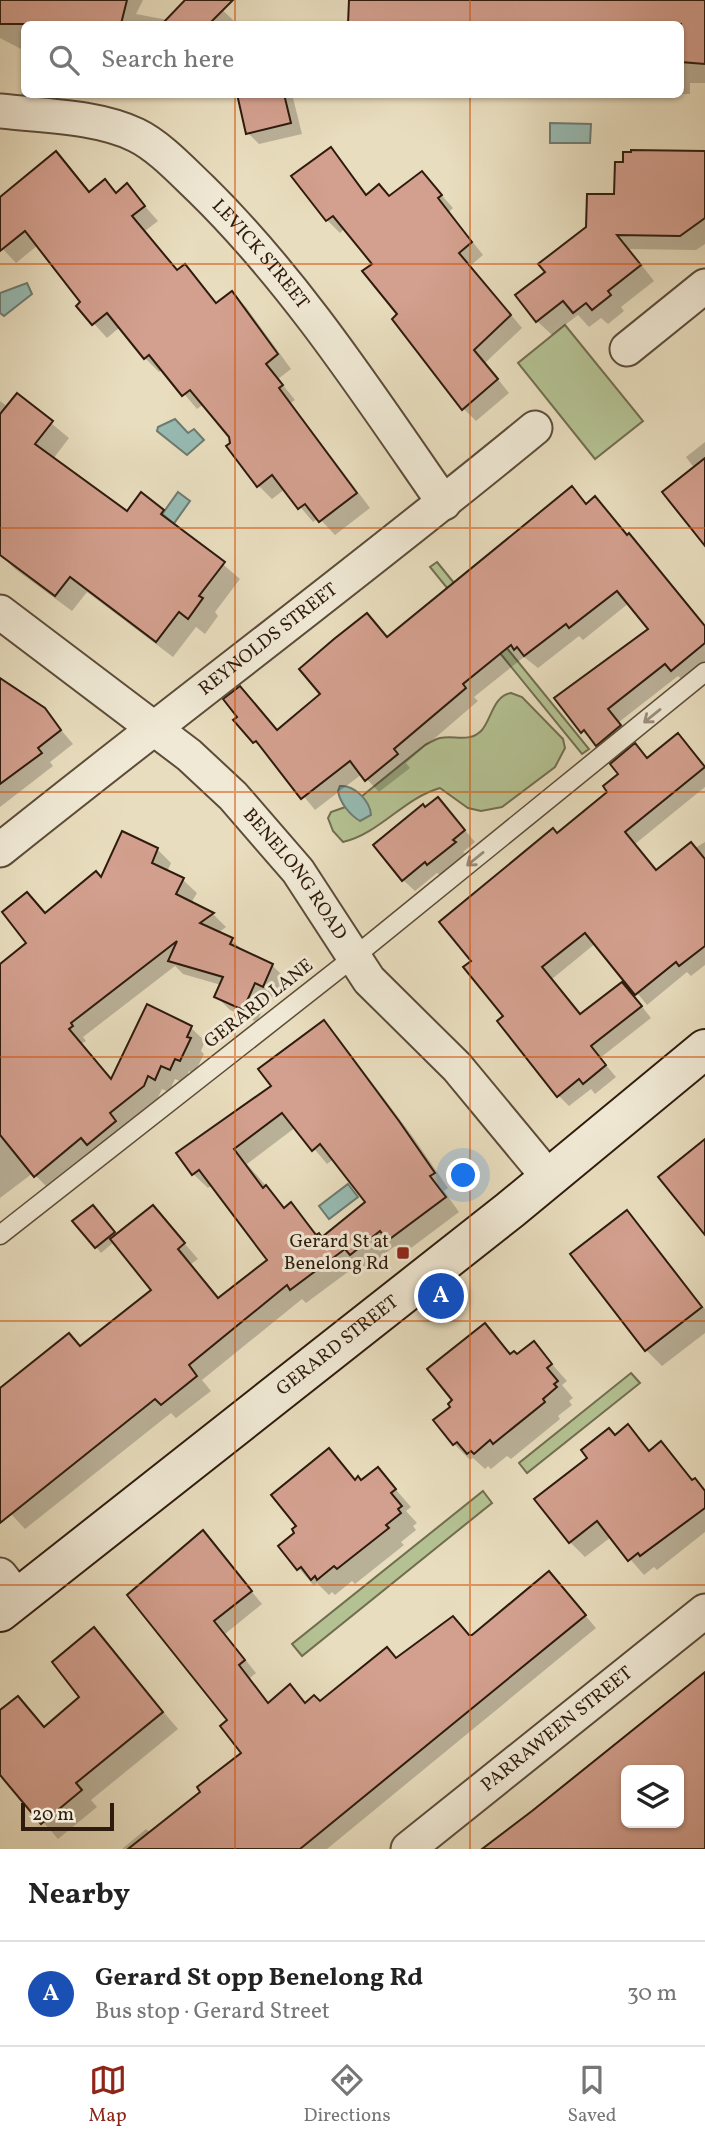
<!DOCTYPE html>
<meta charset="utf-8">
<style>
:root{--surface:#fff;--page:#f2f2f2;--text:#222;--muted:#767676;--line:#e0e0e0;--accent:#8f2418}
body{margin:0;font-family:Vollkorn,serif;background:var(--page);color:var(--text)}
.controls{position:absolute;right:21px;bottom:21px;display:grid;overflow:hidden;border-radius:10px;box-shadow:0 2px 5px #0004}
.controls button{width:63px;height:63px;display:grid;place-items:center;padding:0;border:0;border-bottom:2px solid var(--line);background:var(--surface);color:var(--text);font:35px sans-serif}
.scale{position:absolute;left:21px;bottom:18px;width:93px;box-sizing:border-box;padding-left:7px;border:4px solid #2e1b0d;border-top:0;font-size:19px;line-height:24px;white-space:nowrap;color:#2e1b0d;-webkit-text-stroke:5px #f0e9d5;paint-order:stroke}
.you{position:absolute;left:464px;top:1176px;width:24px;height:24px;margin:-18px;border:5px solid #fff;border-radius:50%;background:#1a73e8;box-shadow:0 0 0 10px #1a73e833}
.badge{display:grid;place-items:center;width:46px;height:46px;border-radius:50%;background:var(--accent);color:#fff;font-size:23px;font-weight:700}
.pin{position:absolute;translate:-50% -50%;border:4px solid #fff;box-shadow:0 2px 7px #0006}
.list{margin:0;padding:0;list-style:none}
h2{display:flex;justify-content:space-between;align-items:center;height:91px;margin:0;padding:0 28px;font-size:30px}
h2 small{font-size:23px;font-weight:400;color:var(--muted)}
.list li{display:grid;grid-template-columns:46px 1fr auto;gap:21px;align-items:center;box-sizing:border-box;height:105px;padding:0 28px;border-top:2px solid var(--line)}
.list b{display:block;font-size:26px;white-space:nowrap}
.list p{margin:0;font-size:23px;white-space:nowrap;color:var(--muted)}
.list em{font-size:23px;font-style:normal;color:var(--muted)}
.icon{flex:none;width:38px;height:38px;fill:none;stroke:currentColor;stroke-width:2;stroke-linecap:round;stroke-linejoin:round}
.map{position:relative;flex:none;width:705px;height:1849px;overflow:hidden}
.search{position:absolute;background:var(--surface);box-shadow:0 2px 5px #0004;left:21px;right:21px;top:21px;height:77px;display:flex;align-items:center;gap:18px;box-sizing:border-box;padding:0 24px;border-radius:10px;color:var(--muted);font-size:26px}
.sheet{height:196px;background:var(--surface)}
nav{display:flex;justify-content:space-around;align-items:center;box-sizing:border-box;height:98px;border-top:2px solid var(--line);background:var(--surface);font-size:19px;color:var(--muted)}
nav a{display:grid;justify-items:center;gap:4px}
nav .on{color:var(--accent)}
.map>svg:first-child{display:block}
.green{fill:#b4c293;stroke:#716e50;stroke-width:2}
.water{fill:#97bbb3;stroke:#6d7b71;stroke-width:2}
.shadow{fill:#0003;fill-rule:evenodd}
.building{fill:#d39f8e;stroke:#2e1b0d;stroke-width:2;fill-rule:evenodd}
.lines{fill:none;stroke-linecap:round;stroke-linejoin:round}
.service-casing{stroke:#5c4c39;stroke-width:21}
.minor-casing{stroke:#5c4c39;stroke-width:37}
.secondary-casing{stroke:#2e1b0d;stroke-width:42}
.service{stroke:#f0e9d5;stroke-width:18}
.minor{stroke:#f0e9d5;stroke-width:33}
.secondary{stroke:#f0e9d5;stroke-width:38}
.oneway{stroke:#998c7b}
.grid{fill:none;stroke:#d5530c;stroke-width:2;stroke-opacity:0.55}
.poi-dot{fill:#8f2418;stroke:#f0e9d5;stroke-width:2.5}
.labels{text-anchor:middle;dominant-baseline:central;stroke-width:6;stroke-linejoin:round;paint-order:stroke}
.street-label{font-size:19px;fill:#2e1b0d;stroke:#f0e9d5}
.poi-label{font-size:19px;fill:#2e1b0d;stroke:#f0e9d5;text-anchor:end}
</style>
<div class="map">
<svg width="705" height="1849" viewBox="0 0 705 1849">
<rect width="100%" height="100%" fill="#e8ddbe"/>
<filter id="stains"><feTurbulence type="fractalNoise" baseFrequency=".00286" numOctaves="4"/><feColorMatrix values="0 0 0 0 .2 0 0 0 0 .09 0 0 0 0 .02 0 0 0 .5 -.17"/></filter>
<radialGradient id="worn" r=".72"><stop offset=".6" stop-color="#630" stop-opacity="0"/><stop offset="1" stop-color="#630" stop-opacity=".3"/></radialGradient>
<g class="green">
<path d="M565,325L643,421L595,459L518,363Z"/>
<path d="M437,562L589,749L582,754L430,567Z"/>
<path d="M511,693L522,697L563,739L565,748L555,767L502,807L481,811L468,808L440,788C404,798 379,834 343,842L333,831L328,818L331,812L351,805L425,745C430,743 435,739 440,738C455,735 470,743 482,730C492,718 493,696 511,693Z"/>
<path d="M631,1373L640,1383L527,1473L519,1463Z"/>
<path d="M483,1491L492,1503L302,1656L292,1644Z"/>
</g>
<g class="water">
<path d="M550,123L591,124L590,143H550Z"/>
<path d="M27,283L32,294L4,316L0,313V293Z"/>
<path d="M175,419L188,433L194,429L204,440L187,455L157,431L158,427Z"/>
<path d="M178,492L190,501L170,529L158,520Z"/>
<path d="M340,786C355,785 370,801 371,815L360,821C350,815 340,803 338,791Z"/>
<path d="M348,1184L358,1197L329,1219L319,1206Z"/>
</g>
<g class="shadow">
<path d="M0,0H143L136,14L168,20L188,0H212L235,22L24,24L23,50L0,38Z"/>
<path d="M351,0H705V83H690V94H680V24H350Z"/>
<path d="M239,94H292L302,134L259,144L248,133Z"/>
<path d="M331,149L368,195L391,198L422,173L453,208L449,212L483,255L470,266L522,328L485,363L509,393L476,421L463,408L399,315L374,264L345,228L340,233L327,220L294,176Z"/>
<path d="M56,153L91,193L105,182L117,194L127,186L158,221L145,231L179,272L185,267L218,304L232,293L246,307L291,369L278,379L295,400L291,403L370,508L335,535L319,518L313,522L285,489L272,499L258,485L232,444L230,436L204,404L197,409L163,369L159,372L145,358L120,327L107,338L78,306L82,303L38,245L16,263L0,246V197Z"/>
<path d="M705,154V244L696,250L629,249L654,281L621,307L624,311L608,324L601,318L589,327L578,315L552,335L537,321L547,272L616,196Z"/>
<path d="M17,395L69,438L53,459L127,513L141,494L240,579L215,612L218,616L205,634L196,627L173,657L87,592L72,611L15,569L0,554V401L8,407Z"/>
<path d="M705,442V544L695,469L686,457Z"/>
<path d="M572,488L588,505L595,499L608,511L705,626V665L685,682L678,676L619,722L632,739L610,757L584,733L651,629L629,603L583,640L579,636L538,668L524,657L474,697L478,701L406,763L410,768L379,792L362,774L315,810L268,753L254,742L278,731L323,695L367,615L388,638Z"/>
<path d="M0,685L44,710L73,744L50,762L53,766L0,807Z"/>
<path d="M678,735L705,765V787L635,844L657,871L705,842V965L691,976L687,972L647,1005L596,943L552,979L581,1016L633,995L651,1018L600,1058L616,1077L595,1094L591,1089L569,1106L558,1095L473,961L557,835Z"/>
<path d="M438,799L475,842L463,852L466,854L440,875L437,873L415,891L403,880L425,809Z"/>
<path d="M157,849L171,863L167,872L183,880L197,893L191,903L213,914L226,927L218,933L232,940L245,953L272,965L286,979L277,999L269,996L257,1022L230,1010L216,996L221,985L183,974L175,966L83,1037L86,1041L81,1044L112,1080L191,1028L205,1041L201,1051L204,1054L194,1074L189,1071L184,1083L175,1079L169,1092L162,1089L157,1100L123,1127L129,1135L49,1189L33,1173L0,1198V967L29,943L27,894L46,914Z"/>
<path d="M324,1022L338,1037L413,1137L448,1188L444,1191L459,1212L403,1254L395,1246L366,1268L360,1263L306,1303L302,1299L202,1380L211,1391L176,1418L171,1413L25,1529L0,1502V1390L81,1348L154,1291L114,1242L101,1253L75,1221L98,1212L117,1236L153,1207L198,1259L191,1264L220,1299L270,1260L213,1185L208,1188L193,1174L273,1087ZM296,1127L327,1164L334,1159L367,1202L322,1239L291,1205L286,1209L247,1164Z"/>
<path d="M626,1213L705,1309V1333L662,1366L646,1350Z"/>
<path d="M485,1325L512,1355L518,1356L534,1344L567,1381L562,1385L573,1398L569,1401L572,1405L558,1416L560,1419L511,1459L507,1456L491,1469L488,1466L485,1469L473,1458L470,1460L454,1444V1401Z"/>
<path d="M628,1427L651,1451L660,1444L705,1492V1532L657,1570L654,1567L644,1575L611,1537L585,1557L570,1542L615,1436Z"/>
<path d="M329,1451L356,1480L362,1482L378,1469L411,1507L406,1511L417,1523L413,1526L416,1530L401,1542L404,1545L355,1584L352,1581L335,1595L332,1592L329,1595L317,1583L314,1586L280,1546L297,1533Z"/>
<path d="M203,1532L262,1604L225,1634L256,1673L250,1678L269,1703L290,1687L306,1704L320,1703L397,1659L470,1637L549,1573L596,1628L327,1849H122L146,1829L151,1833L203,1792L244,1753L229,1720L130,1595Z"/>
<path d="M94,1630L178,1729L91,1800L97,1807L58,1839L0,1772V1713L18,1698L45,1728L82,1697Z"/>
<path d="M705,1675V1849H487ZM626,1770H679V1823H626Z"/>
</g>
<g class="building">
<path d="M0,0H127L121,24H0Z"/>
<path d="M185,0H233L209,24H162Z"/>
<path d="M349,0H705V64L681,62V24H348Z"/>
<path d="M237,94H284L291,123L246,134Z"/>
<path d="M331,147L366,195L379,184L389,196L422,171L442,195L438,198L472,242L459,253L511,315L474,350L498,379L462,410L392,319L397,314L362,271L372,264L333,216L326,221L291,176Z"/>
<path d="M631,150L705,151V218L680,236L617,235L641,265L608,291L611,295L592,310L586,303L573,313L563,301L536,322L515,295L545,272L538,264L586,227L587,194H614L615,162H623V152H631Z"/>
<path d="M56,151L89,192L105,179L116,193L127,183L145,206L132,216L177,270L185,264L216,303L232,291L278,354L266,364L283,385L279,388L357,493L319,522L305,504L298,509L272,475L257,487L226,446L230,443L229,437L190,390L182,396L149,355L144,359L107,313L92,325L76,306L80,302L25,231L0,251V197Z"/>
<path d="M17,393L53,421L35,444L127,511L141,492L164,510L161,514L225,562L199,596L203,598L188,619L179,612L156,642L70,577L55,596L0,555V414Z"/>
<path d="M705,458V546L662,492Z"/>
<path d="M572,486L586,504L595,496L627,535L629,533L705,626V643L671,671L665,664L608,709L621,725L596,746L584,730L581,733L554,698L648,629L617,591L569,628L566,624L524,656L517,647L514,650L511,645L463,684L466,688L394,749L398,754L365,781L350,761L301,799L256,741L253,743L233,720L237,717L223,699L240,686L277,730L320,694L299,669L334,639L367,613L387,637Z"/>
<path d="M0,678L45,708L61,730L38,748L42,753L0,784Z"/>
<path d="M678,733L705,767L625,832L656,870L691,842L705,859V946L679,966L676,962L635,995L585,933L542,967L580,1014L622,982L642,1006L591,1046L606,1065L583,1084L579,1079L557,1097L497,1021L503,1016L463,967L471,961L439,922L553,828L557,833L607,792L603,786L618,774L610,764L635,743L647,758Z"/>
<path d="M438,797L465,830L453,840L456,842L427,865L425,862L402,881L373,845L423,804L425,807Z"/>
<path d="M122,831L158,848L152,863L184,878L176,894L214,913L200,923L233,938L230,944L273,964L263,987L255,983L243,1010L214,997L223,977L168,961L177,941L71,1023L73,1026L69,1029L111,1079L147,1004L192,1026L187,1037L191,1038L180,1061L175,1059L170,1070L161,1066L155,1080L148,1076L144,1086L110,1113L116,1121L87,1145L81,1138L34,1177L0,1135V964L26,943L2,912L27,892L45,913L96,871L101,877Z"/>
<path d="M324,1020L399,1121L435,1173L430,1176L446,1197L387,1241L380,1231L350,1255L345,1249L290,1290L287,1285L189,1365L197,1376L161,1405L155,1399L0,1523V1388L69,1333L80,1346L151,1290L110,1239L153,1205L185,1243L178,1249L218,1298L267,1260L199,1170L192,1175L176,1153L271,1086L258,1069ZM282,1113L312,1151L320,1144L365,1202L322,1237L319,1233L316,1235L291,1202L284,1208L266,1185L263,1188L234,1149Z"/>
<path d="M705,1139V1235L658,1177Z"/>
<path d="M93,1205L115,1232L95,1248L72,1221Z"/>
<path d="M627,1210L702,1307L645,1351L570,1254Z"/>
<path d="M485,1323L510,1354L514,1351L517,1354L534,1341L552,1364L547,1368L558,1381L554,1384L557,1387L543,1399L545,1402L493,1444L490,1440L474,1454L471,1451L467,1454L457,1442L453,1445L433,1420L450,1407L448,1404L452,1400L427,1369Z"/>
<path d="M628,1424L649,1451L661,1441L692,1480L695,1478L705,1491V1508L640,1556L638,1553L628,1561L597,1521L569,1543L534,1499L587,1458L581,1450L609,1428L615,1435Z"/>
<path d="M329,1448L355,1480L358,1476L361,1480L378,1467L396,1489L391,1493L402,1506L398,1509L401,1513L386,1525L389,1528L337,1569L334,1566L317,1580L315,1576L311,1580L301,1567L297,1570L278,1546L294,1533L292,1529L296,1526L271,1495Z"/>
<path d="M203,1530L252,1591L214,1621L245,1660L239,1665L268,1703L290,1684L305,1703L314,1695L320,1701L387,1647L396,1658L453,1616L469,1635H472L549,1571L586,1615L300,1849H128L200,1792L197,1787L241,1753L220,1726L227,1720L127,1595Z"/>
<path d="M94,1627L163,1712L76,1783L82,1790L41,1824L0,1775V1710L18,1696L44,1727L79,1697L52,1662Z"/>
<path d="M705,1672V1849H482L532,1811ZM626,1770H679V1823H626Z"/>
</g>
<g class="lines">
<defs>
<path id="service" d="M0,1235L354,957L705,672"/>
<g id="minor">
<path id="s1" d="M0,111C43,116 96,116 136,135C159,146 182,171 201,189C295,281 369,395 444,503"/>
<path d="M627,349L705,286"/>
<path id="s2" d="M0,612L189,755L233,796L298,871L369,980L457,1067L549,1178"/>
<path id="s3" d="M0,850C177,708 360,572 535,428"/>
<path d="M0,1575L18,1598"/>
<path id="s4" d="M408,1849L705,1611"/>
</g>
<g id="secondary">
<path id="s5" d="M0,1612L510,1210L705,1049"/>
</g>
</defs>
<use href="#service" class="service-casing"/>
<use href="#minor" class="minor-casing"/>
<use href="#secondary" class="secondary-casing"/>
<use href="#service" class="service"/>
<use href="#minor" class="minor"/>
<use href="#secondary" class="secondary"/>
</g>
<defs><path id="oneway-shaft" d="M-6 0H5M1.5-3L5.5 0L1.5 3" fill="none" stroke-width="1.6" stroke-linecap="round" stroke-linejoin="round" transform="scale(1.75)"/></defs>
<g class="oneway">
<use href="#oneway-shaft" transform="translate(652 716) rotate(141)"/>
<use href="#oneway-shaft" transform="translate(475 859) rotate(141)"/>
</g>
<path class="grid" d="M235,0V24M470,0V24M235,94V1849M470,94V1849M0,264H705M0,528H705M0,792H705M0,1057H705M0,1321H705M0,1585H705"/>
<rect class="poi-dot" x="396" y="1246" width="14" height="14" rx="3.5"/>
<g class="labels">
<g class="street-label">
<text stroke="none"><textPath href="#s1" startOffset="312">LEVICK STREET</textPath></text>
<text stroke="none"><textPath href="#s3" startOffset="341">REYNOLDS STREET</textPath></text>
<text stroke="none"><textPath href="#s2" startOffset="397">BENELONG ROAD</textPath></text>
<text transform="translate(259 1004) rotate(-38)">GERARD LANE</text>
<text stroke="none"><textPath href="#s5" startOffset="430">GERARD STREET</textPath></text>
<text stroke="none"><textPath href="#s4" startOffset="191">PARRAWEEN STREET</textPath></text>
</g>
<g class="poi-label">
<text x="389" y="1242">Gerard St at<tspan x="389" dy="22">Benelong Rd</tspan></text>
</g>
</g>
<rect width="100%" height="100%" filter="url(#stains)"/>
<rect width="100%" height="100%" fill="url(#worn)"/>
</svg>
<div class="controls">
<button><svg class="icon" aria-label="layers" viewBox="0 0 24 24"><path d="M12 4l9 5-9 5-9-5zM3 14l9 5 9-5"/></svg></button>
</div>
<div class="scale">20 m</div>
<div class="you"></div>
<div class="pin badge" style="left:441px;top:1296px;background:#1a4fb4">A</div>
<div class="search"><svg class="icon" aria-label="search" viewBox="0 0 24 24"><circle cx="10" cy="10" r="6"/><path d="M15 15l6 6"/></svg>Search here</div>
</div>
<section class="sheet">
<h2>Nearby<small></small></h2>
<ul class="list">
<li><span class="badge" style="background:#1a4fb4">A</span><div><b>Gerard St opp Benelong Rd</b><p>Bus stop · Gerard Street</p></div><em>30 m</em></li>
</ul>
</section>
<nav>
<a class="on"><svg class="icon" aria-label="map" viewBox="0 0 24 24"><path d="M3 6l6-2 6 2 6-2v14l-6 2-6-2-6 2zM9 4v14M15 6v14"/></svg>Map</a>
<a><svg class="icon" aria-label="directions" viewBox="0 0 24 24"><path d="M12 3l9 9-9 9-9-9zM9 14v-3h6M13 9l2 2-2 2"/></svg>Directions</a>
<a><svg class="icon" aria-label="saved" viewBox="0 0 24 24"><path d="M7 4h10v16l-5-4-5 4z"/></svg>Saved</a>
</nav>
